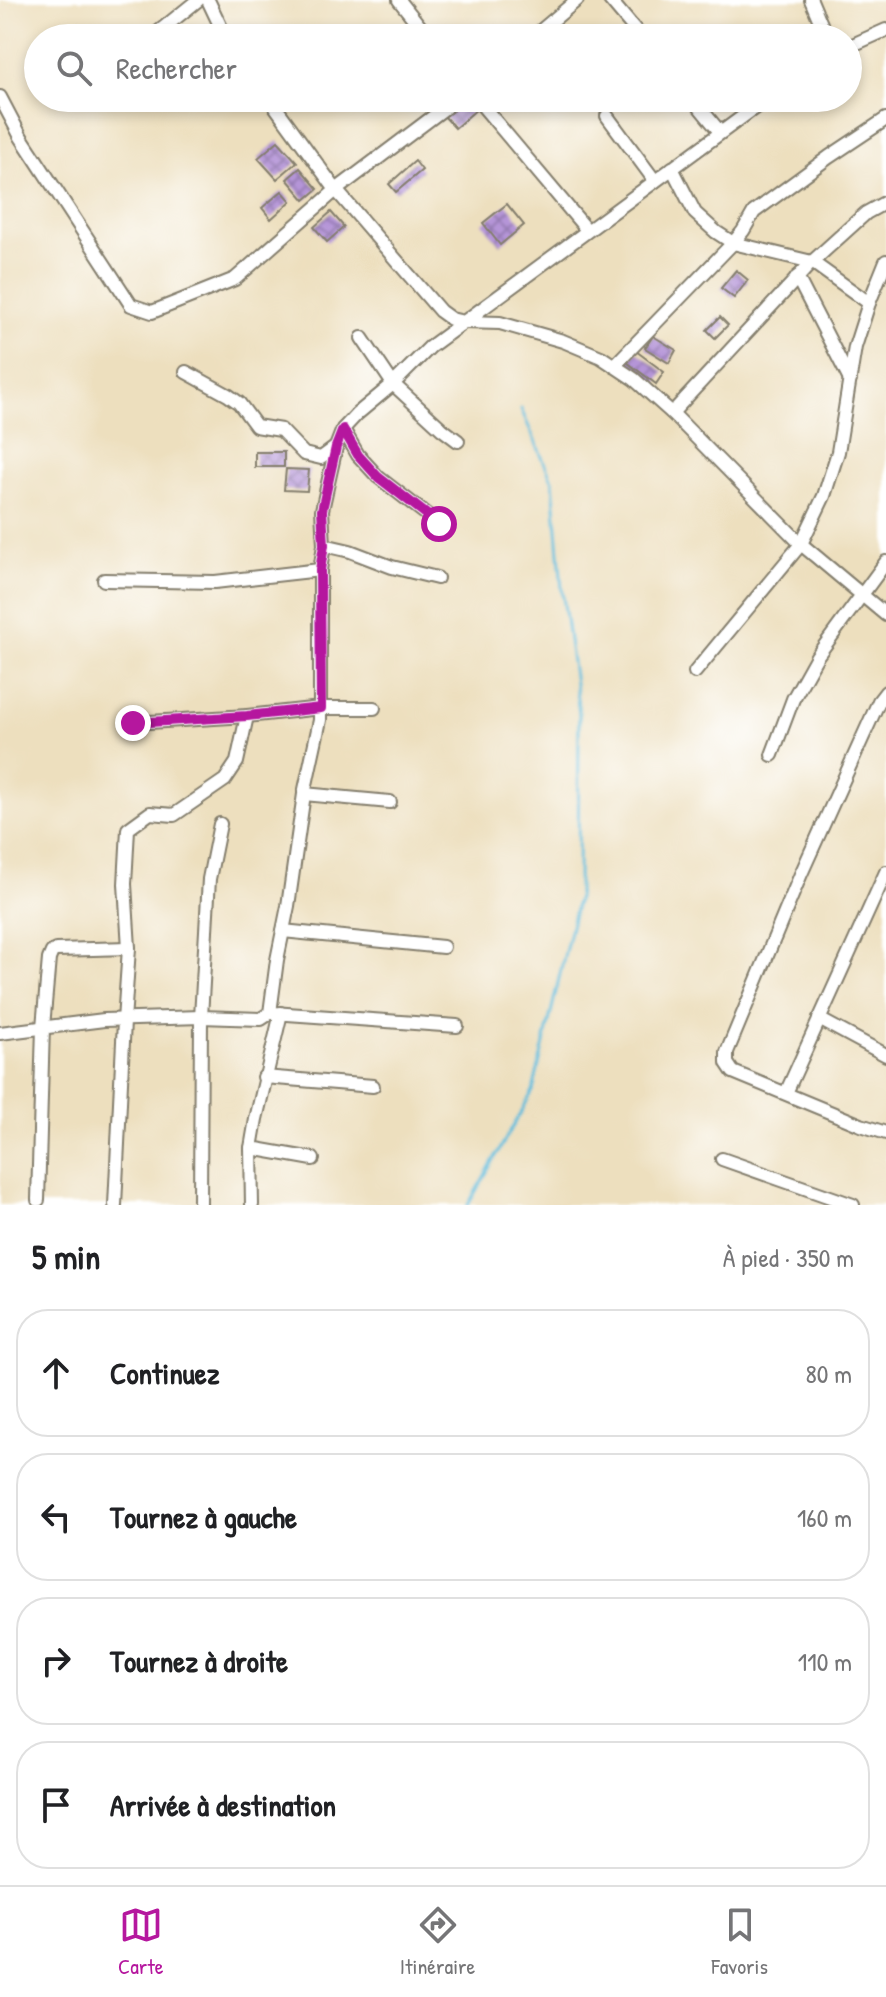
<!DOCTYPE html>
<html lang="fr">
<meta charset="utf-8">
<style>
:root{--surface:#fff;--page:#f2f2f2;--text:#202124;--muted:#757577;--line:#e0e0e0;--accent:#b5179e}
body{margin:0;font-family:"Patrick Hand",sans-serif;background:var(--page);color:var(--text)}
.stop{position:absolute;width:24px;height:24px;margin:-18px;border:6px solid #b5179e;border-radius:50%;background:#fff}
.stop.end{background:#b5179e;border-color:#fff;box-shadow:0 2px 8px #0008}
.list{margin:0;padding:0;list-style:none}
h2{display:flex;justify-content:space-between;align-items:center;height:104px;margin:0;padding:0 32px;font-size:34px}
h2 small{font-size:26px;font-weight:400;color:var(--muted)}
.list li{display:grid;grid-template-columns:52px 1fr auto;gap:24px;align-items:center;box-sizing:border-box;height:128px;margin:0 16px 16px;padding:0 16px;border:2px solid var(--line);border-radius:32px}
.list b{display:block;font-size:30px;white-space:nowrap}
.list em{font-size:26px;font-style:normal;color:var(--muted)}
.icon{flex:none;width:44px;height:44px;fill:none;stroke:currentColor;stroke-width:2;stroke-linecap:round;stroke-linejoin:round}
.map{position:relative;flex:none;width:886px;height:1205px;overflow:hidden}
.search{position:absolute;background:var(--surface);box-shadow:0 4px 12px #0003;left:24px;right:24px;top:24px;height:88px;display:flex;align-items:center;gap:20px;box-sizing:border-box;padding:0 28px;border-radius:44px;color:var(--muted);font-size:30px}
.sheet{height:680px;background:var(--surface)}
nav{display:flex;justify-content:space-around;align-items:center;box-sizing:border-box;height:112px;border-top:2px solid var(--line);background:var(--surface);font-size:22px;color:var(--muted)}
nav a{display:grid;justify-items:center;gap:4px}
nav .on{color:var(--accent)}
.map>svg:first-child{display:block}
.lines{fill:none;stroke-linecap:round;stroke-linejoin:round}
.stream{stroke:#5dbcdb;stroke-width:3}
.building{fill:url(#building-cross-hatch)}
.street-casing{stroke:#847e6d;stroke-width:16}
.street{stroke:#fff;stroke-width:12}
.route{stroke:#b5179e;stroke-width:10}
</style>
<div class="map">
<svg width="886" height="1205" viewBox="0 0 886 1205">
<defs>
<pattern id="building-cross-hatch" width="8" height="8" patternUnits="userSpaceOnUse" patternTransform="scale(2)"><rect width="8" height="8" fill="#b595d8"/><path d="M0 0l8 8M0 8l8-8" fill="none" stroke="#9279ae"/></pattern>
</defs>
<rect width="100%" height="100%" fill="#fff"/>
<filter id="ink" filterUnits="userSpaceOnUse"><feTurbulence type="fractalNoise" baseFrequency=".0125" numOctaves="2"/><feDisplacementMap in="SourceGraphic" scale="16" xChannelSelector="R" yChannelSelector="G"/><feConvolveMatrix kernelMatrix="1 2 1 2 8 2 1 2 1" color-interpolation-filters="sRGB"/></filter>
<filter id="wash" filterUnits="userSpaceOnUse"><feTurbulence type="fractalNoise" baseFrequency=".006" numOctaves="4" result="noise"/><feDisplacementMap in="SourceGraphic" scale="32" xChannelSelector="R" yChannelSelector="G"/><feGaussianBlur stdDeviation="1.8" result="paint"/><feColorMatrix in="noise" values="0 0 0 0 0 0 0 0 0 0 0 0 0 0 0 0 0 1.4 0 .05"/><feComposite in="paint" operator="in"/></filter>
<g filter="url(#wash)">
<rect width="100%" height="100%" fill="#eddfbe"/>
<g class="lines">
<path class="stream" d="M468,1205L533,1091L578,896L579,713L562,589L553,482L521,409"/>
</g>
<g id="blocks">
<g class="building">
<path d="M464,98H468L477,109L455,128L444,116Z"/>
<path d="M278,141L297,162L277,179L258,158Z"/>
<path d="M415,161L422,170L396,192L389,184Z"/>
<path d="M300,168L318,189L305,200L287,179Z"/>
<path d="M282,191L291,201L271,219L262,208Z"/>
<path d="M507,204L524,225L500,245L483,223Z"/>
<path d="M331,212L344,227L327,242L314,227Z"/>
<path d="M736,270L748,280L734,298L721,288Z"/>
<path d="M720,317L728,325L715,338L707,330Z"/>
<path d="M653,336L676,350L669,363L645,348Z"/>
<path d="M636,351L664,372L656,384L627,362Z"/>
<rect x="255" y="452" width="29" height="15"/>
<path d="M286,469L309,470L307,491L284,490Z"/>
</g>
</g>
</g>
<g filter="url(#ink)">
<use href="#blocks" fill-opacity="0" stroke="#847e6d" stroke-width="2"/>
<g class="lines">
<defs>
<g id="street">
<path d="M208,0L226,38"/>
<path d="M399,0L429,38"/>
<path d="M610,0L642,38"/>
<path d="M811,0L827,38"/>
<path d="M151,38L198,0"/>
<path d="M532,38L577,0"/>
<path d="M848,47L886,30"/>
<path d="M0,97L21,137L131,305L152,312L235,279L336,190L458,98"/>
<path d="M269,98L336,190L440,311L451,319L464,322L500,323L563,341L601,357L634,379L672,413L801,544L886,615"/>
<path d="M476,98L587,230"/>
<path d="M692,98L720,132"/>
<path d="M607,116L655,181"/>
<path d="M672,168L695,213L716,232L733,243L812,262L869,303"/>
<path d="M797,277L850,380"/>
<path d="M362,338L393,384L442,429L458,441"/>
<path d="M614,366L733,243L743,231L754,212L829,157L886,119"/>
<path d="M186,372L228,395L239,403L256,426L281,430L304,454L321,458L336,447"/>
<path d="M672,413L812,262L866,213L886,202"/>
<path d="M343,429L358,455L378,477L439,524"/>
<path d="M324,545L350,551L392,567L437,578"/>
<path d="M104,580L215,582L320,570"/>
<path d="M695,672L801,544L824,496L838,452L855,347L869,303L886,261"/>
<path d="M886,692L879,701L801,874L727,1052V1063L733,1072L861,1125L886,1133"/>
<path d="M133,723L247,716L321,708H374"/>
<path d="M772,755L793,699L817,656L886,562"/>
<path d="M304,794L390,802"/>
<path d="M283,931L443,947"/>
<path d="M273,1013L457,1026"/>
<path d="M819,1019L886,1055"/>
<path d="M0,1033L104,1020L201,1017L261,1019L270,1013L277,960L288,906L304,794L320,720V570L324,545L322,510L336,447L343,429L357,414L393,384L430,347L768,98"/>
<path d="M264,1077L373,1086"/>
<path d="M786,1093L886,872"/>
<path d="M251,1148L313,1159"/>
<path d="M722,1159L853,1205"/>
<path d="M38,1200L43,1027L49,959L52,952L56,950L129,948"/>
<path d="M115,1205L124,1021L129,948L125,884L128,829L150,813L174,815L225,780L237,762L247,716"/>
<path d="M200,1205L201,1017L209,879L220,824"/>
<path d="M252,1205L251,1148L256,1119L281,1013"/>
</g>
</defs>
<use href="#street" class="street-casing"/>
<use href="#street" class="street"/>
</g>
</g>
<g class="lines" filter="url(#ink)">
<path class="route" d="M133,723L247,716L321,708L320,570L324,545L322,510L336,447L343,429L358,455L378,477L439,524"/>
</g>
</svg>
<div class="stop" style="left:439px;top:524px"></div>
<div class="stop end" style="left:133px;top:723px"></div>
<div class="search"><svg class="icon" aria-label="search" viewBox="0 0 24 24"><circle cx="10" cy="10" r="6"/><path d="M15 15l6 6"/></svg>Rechercher</div>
</div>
<section class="sheet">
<h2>5 min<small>À pied · 350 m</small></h2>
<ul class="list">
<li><svg class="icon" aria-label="ahead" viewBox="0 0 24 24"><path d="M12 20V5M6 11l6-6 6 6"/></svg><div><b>Continuez</b></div><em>80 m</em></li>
<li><svg class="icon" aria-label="left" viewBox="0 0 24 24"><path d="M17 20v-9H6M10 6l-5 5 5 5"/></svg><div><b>Tournez à gauche</b></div><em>160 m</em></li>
<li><svg class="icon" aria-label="right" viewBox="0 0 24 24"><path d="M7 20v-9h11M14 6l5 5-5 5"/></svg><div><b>Tournez à droite</b></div><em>110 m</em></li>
<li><svg class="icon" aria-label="arrive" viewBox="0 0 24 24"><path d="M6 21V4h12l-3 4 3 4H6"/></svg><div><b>Arrivée à destination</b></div></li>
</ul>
</section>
<nav>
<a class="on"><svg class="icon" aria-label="map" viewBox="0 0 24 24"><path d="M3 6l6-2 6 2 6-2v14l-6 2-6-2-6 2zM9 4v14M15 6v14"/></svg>Carte</a>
<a><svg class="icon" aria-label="directions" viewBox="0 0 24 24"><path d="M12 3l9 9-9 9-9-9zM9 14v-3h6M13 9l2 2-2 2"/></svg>Itinéraire</a>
<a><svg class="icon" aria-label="saved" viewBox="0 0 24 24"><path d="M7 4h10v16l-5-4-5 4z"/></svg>Favoris</a>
</nav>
